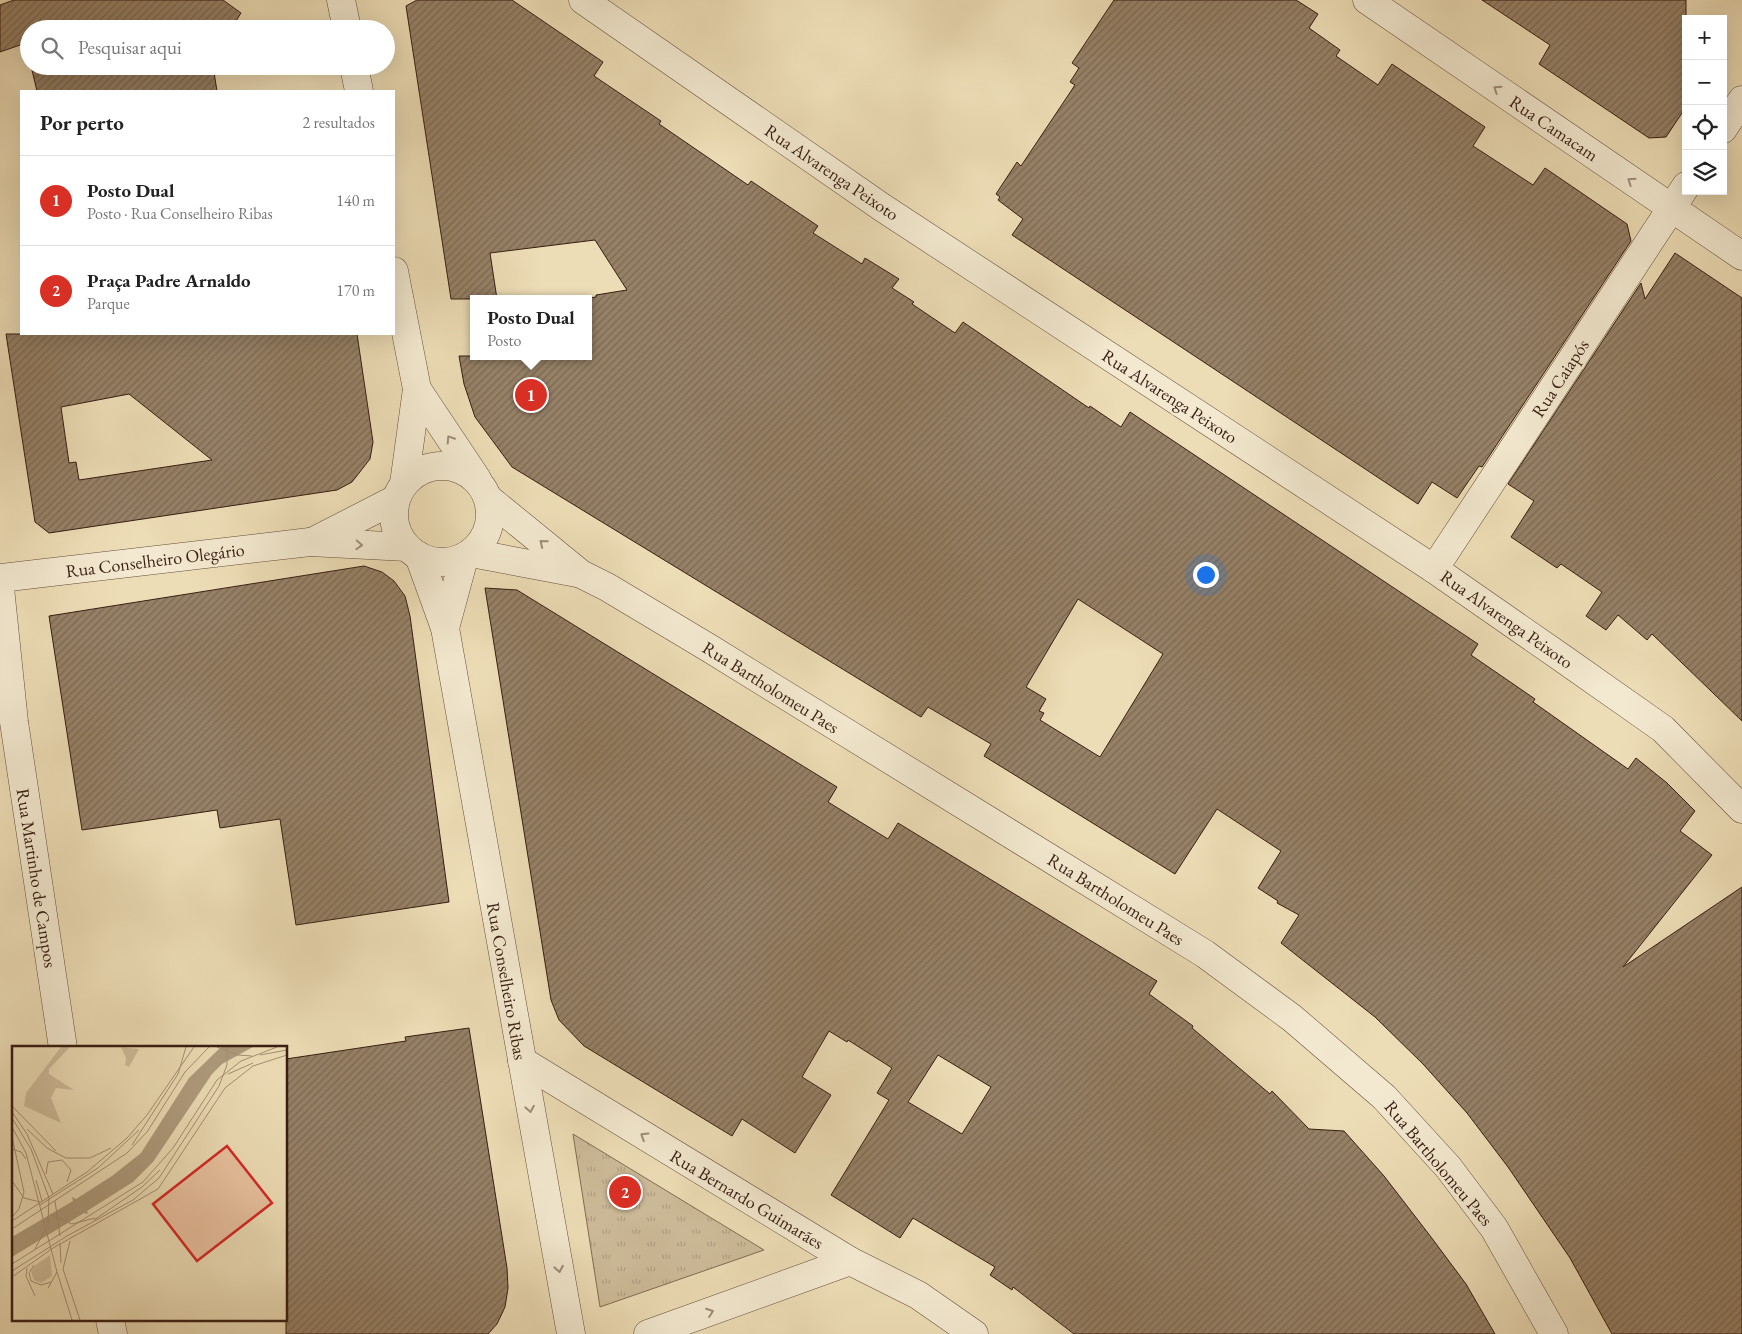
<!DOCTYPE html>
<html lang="pt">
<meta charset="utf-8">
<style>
:root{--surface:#fff;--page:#f6f6f6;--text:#222;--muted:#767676;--line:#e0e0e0;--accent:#d93025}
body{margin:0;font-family:"EB Garamond",serif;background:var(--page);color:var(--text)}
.controls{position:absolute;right:15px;top:15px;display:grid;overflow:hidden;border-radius:0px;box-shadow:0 5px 20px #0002}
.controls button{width:45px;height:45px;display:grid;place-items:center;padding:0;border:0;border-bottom:1px solid var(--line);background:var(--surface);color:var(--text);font:25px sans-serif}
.you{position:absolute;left:1205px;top:574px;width:18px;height:18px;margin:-12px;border:4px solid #fff;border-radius:50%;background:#1a73e8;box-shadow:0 0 0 8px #1a73e833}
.badge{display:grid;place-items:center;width:32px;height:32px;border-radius:50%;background:var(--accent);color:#fff;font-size:16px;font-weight:700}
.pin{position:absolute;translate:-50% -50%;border:2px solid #fff;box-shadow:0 1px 5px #0006}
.popup{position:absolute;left:470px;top:295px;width:122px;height:65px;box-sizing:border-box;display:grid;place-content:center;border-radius:0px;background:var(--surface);filter:drop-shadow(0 1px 4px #0005);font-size:16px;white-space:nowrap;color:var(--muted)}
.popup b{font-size:19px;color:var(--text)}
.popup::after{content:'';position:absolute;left:50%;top:100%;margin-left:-10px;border:10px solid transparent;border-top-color:var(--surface)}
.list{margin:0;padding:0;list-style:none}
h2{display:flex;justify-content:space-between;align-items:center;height:65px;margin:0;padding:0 20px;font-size:21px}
h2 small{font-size:16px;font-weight:400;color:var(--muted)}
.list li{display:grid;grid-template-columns:32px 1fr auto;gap:15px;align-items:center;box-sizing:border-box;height:90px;padding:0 20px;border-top:1px solid var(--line)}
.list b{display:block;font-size:19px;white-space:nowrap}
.list p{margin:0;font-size:16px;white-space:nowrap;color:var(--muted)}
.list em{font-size:16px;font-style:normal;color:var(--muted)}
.icon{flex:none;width:28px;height:28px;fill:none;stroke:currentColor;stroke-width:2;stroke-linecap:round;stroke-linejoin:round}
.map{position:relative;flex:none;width:1742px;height:1334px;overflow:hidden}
.search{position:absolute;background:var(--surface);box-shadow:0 5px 20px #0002;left:20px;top:20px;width:375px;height:55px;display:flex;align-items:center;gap:12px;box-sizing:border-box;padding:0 18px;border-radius:28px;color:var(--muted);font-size:19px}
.panel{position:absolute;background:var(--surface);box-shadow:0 5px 20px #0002;left:20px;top:90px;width:375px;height:245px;border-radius:0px}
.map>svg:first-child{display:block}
.park{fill:url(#park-tufts);stroke:#836c56}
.building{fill:url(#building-hatch);stroke:#381d12;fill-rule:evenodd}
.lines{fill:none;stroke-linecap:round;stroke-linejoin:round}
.minor-casing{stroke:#654d3b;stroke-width:29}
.tertiary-casing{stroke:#654d3b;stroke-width:29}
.minor{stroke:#f3e9d0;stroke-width:28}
.tertiary{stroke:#f3e9d0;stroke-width:28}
.oneway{stroke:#9f8d7a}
.labels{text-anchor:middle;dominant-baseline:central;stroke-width:5;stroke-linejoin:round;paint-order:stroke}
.street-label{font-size:18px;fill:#381d12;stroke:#f3e9d0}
.inset-road{fill:none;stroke:#a59074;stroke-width:1}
.view{fill:#d62828;fill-opacity:0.15;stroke:#d62828;stroke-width:2.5}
.inset-edge{fill:none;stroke:#381d12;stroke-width:2.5}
</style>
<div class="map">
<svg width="1742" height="1334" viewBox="0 0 1742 1334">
<defs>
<pattern id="park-tufts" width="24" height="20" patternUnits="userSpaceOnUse" patternTransform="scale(1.25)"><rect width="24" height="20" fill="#cebc9a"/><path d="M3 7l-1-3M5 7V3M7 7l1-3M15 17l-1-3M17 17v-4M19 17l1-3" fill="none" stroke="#b2a184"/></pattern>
<pattern id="building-hatch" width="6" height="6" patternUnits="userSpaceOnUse" patternTransform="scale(1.25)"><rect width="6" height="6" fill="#968167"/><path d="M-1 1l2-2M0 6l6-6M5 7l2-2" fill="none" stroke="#7b6953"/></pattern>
</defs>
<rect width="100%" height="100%" fill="#edddb6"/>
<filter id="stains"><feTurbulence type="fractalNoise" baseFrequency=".004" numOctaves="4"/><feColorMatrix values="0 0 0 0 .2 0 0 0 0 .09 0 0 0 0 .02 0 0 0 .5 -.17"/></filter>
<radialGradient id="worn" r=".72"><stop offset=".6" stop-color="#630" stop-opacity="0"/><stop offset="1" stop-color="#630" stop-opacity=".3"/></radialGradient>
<path class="park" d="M573,1134L764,1250L600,1307Z"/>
<g class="building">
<path d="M14,0H223L241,13L231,29H29V57L26,43L0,52V5Z"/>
<path d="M417,0H512L603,62L594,76L661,121L659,124L748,185L751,181L818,226L813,233L862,264L865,258L899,279L892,288L914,302L912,304L955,333L963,322L1089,408L1090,406L1121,427L1130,412L1478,644L1471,655L1535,699L1533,702L1628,769L1636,758L1667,783L1695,811L1680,831L1712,855L1623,967L1742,887V1334H1612L1570,1258L1508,1167L1467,1113L1423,1064L1375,1017L1281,943L1299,915L1277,903L1278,901L1258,888L1281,851L1217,809L1175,874L984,756L991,744L928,707L921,717L512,467L475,417L464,384L459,356H588V298L596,297V295L627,290L595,240L490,253L497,299H451L406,6ZM1078,599L1163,654L1100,757L1040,720L1044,713L1039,711L1046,699L1026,687Z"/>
<path d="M1114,0H1296L1318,14L1309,28L1340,50L1336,56L1378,85L1392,64L1485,127L1473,146L1533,185L1545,168L1627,224L1631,241L1482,467L1479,466L1457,498L1432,482L1418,504L1012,235L1023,219L998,200L1000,197L996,194L1017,162L1021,166L1075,85L1070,82L1079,68L1072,63Z"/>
<path d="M1482,0H1686V107L1666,137L1649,138L1539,64L1550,45Z"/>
<path d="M31,66H213L217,91H37Z"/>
<path d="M1675,253L1742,298V721L1652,634L1647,640L1618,615L1606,630L1586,616L1602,592L1561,564L1557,568L1511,537L1534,501L1508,484L1641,283L1645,299Z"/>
<path d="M6,334H357L373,442L370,459L352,482L337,490L49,533L35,522ZM129,394L212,460L79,480L76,462L69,463L61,407Z"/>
<path d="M364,566L382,572L394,581L405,596L410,616L449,902L296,925L280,819L220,828L217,810L82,830L49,616Z"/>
<path d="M485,588L517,590L837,787L828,802L888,839L898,823L1157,981L1149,994L1193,1026L1192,1028L1270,1094L1272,1091L1309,1129L1344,1131L1384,1176L1431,1237L1466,1284L1495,1334H1074L1013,1287L1012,1290L990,1275L995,1267L913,1218L900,1238L831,1195L889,1100L877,1093L892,1068L848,1040L847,1042L829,1031L802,1077L831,1095L795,1153L742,1119L732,1136L584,1046L559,1020L551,1000ZM938,1055L991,1087L962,1134L908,1102Z"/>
<path d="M469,1028L507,1268L508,1288L505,1307L497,1324L488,1334H286V1059L406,1041L405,1037Z"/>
</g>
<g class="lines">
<defs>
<g id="minor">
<path d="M583,0L883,208L1434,569L1562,658L1663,729L1742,809"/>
<path d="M1367,0L1742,256"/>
<path d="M1723,129L1742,100"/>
<path d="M312,542L396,499"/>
<path d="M419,556L445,628L571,1334"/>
<path d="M1434,569L1686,186"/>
<path d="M0,578L310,542L407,547"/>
<path d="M0,588L14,722L63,1048"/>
<path d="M445,628L464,558"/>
<path d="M522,1061L850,1261L918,1295L974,1334"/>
<path d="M110,1320L113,1334"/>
<path d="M648,1334L850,1261"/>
</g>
<g id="tertiary">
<path d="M341,0L347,29"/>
<path d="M354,66L359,91"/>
<path d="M394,271L417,389L404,484"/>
<path d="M417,389L477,479"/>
<circle cx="442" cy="514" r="48"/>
<path d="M489,499L581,574L607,587L709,648L1205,954L1292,1018L1384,1097L1448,1167L1494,1228L1554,1334"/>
<path d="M471,553L577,573"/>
</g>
</defs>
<use href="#minor" class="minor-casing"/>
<use href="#tertiary" class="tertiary-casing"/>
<use href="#minor" class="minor"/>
<use href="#tertiary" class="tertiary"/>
</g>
<defs><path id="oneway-chevron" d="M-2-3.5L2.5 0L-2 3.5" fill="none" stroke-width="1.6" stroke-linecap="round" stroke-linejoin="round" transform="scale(1.25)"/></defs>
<g class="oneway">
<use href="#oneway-chevron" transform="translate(1497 89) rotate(-146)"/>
<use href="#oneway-chevron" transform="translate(1631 181) rotate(-146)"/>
<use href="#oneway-chevron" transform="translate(450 439) rotate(-123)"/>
<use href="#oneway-chevron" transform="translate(543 543) rotate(-141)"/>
<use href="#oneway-chevron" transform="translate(359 545) rotate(3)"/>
<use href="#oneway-chevron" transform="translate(530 1109) rotate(80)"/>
<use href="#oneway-chevron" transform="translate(644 1136) rotate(-148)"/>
<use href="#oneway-chevron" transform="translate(559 1269) rotate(80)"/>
<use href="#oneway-chevron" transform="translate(710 1312) rotate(-20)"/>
</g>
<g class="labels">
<g class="street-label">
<text transform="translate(1554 128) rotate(34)">Rua Camacam</text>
<text transform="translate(832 172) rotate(34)">Rua Alvarenga Peixoto</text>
<text transform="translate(1560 378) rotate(-57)">Rua Caiapós</text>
<text transform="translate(1170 396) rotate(33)">Rua Alvarenga Peixoto</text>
<text transform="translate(155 560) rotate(-7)">Rua Conselheiro Olegário</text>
<text transform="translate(1507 619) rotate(35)">Rua Alvarenga Peixoto</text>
<text transform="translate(771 687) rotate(32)">Rua Bartholomeu Paes</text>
<text transform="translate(37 878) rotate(81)">Rua Martinho de Campos</text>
<text transform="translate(1116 899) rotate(32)">Rua Bartholomeu Paes</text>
<text transform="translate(507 981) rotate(80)">Rua Conselheiro Ribas</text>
<text transform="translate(1439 1163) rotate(50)">Rua Bartholomeu Paes</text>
<text transform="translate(747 1199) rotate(31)">Rua Bernardo Guimarães</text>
</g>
</g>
<g transform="translate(12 1046)">
<rect width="275" height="275" fill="#edddb6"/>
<path d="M49,1H58L37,23V28L62,44L44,42L39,52L49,77L12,60L14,47ZM109,1L127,3L117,21L113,19L114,12Z" fill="#cebc9a"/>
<path d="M38,209L40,230L29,237L22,234L19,226L22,220Z" fill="#cebc9a"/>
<path d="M209,1H241L210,18L200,28L141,116L121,136L75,165L76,168L72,167L0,211V191L61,155L60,151L64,153L100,130L129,107L177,32Z" fill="#af9c7e"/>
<path class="inset-road" d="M205,1L226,9L240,10M248,9L275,4M216,28L241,17M0,60L44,105M0,66L15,88L41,148M0,72L19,103L37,152L36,178L23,203M0,81L14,107L45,226L36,242M15,83L35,102L54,112H78L99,102M0,91L12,146L7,163L0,171M120,99L166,28L174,1M0,103L9,106L14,113M34,128L36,116L50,114L59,124L55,136M24,134L30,155M0,135L12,152L28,156M43,155L48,190M28,159L86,122L127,84M38,168L60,178L83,172M82,174L130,141L148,124M0,175L75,126L115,92L135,69L182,1M0,183L115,107L135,86L173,26L197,1M48,197L49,217M0,218L131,136L161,102L205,34L229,15L265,1M22,219L17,227L19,235L29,239L39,236M15,222L14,230L23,250M51,223L68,274M51,223L58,195M0,225L55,190L121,154L147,132L207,40L215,19V1M45,226L60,274M0,231L41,202L146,143L213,42L241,20L275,9"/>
<path class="view" d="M215,100L260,157L185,215L141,158Z"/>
<rect width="275" height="275" class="inset-edge"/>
</g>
<rect width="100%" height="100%" filter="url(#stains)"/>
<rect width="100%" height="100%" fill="url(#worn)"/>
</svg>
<div class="controls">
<button>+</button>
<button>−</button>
<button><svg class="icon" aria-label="locate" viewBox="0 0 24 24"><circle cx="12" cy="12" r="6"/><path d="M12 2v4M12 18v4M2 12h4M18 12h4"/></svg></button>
<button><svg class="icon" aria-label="layers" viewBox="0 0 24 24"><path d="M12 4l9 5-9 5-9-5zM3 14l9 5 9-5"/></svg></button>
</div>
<div class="you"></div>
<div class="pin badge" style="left:531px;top:395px">1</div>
<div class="popup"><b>Posto Dual</b>Posto</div>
<div class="pin badge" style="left:625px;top:1192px">2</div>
<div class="search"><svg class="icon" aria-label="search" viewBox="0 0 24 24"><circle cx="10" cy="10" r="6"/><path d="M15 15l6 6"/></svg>Pesquisar aqui</div>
<section class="panel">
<h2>Por perto<small>2 resultados</small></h2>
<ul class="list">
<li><span class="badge">1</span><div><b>Posto Dual</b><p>Posto · Rua Conselheiro Ribas</p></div><em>140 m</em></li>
<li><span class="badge">2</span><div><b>Praça Padre Arnaldo</b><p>Parque</p></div><em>170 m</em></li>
</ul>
</section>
</div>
